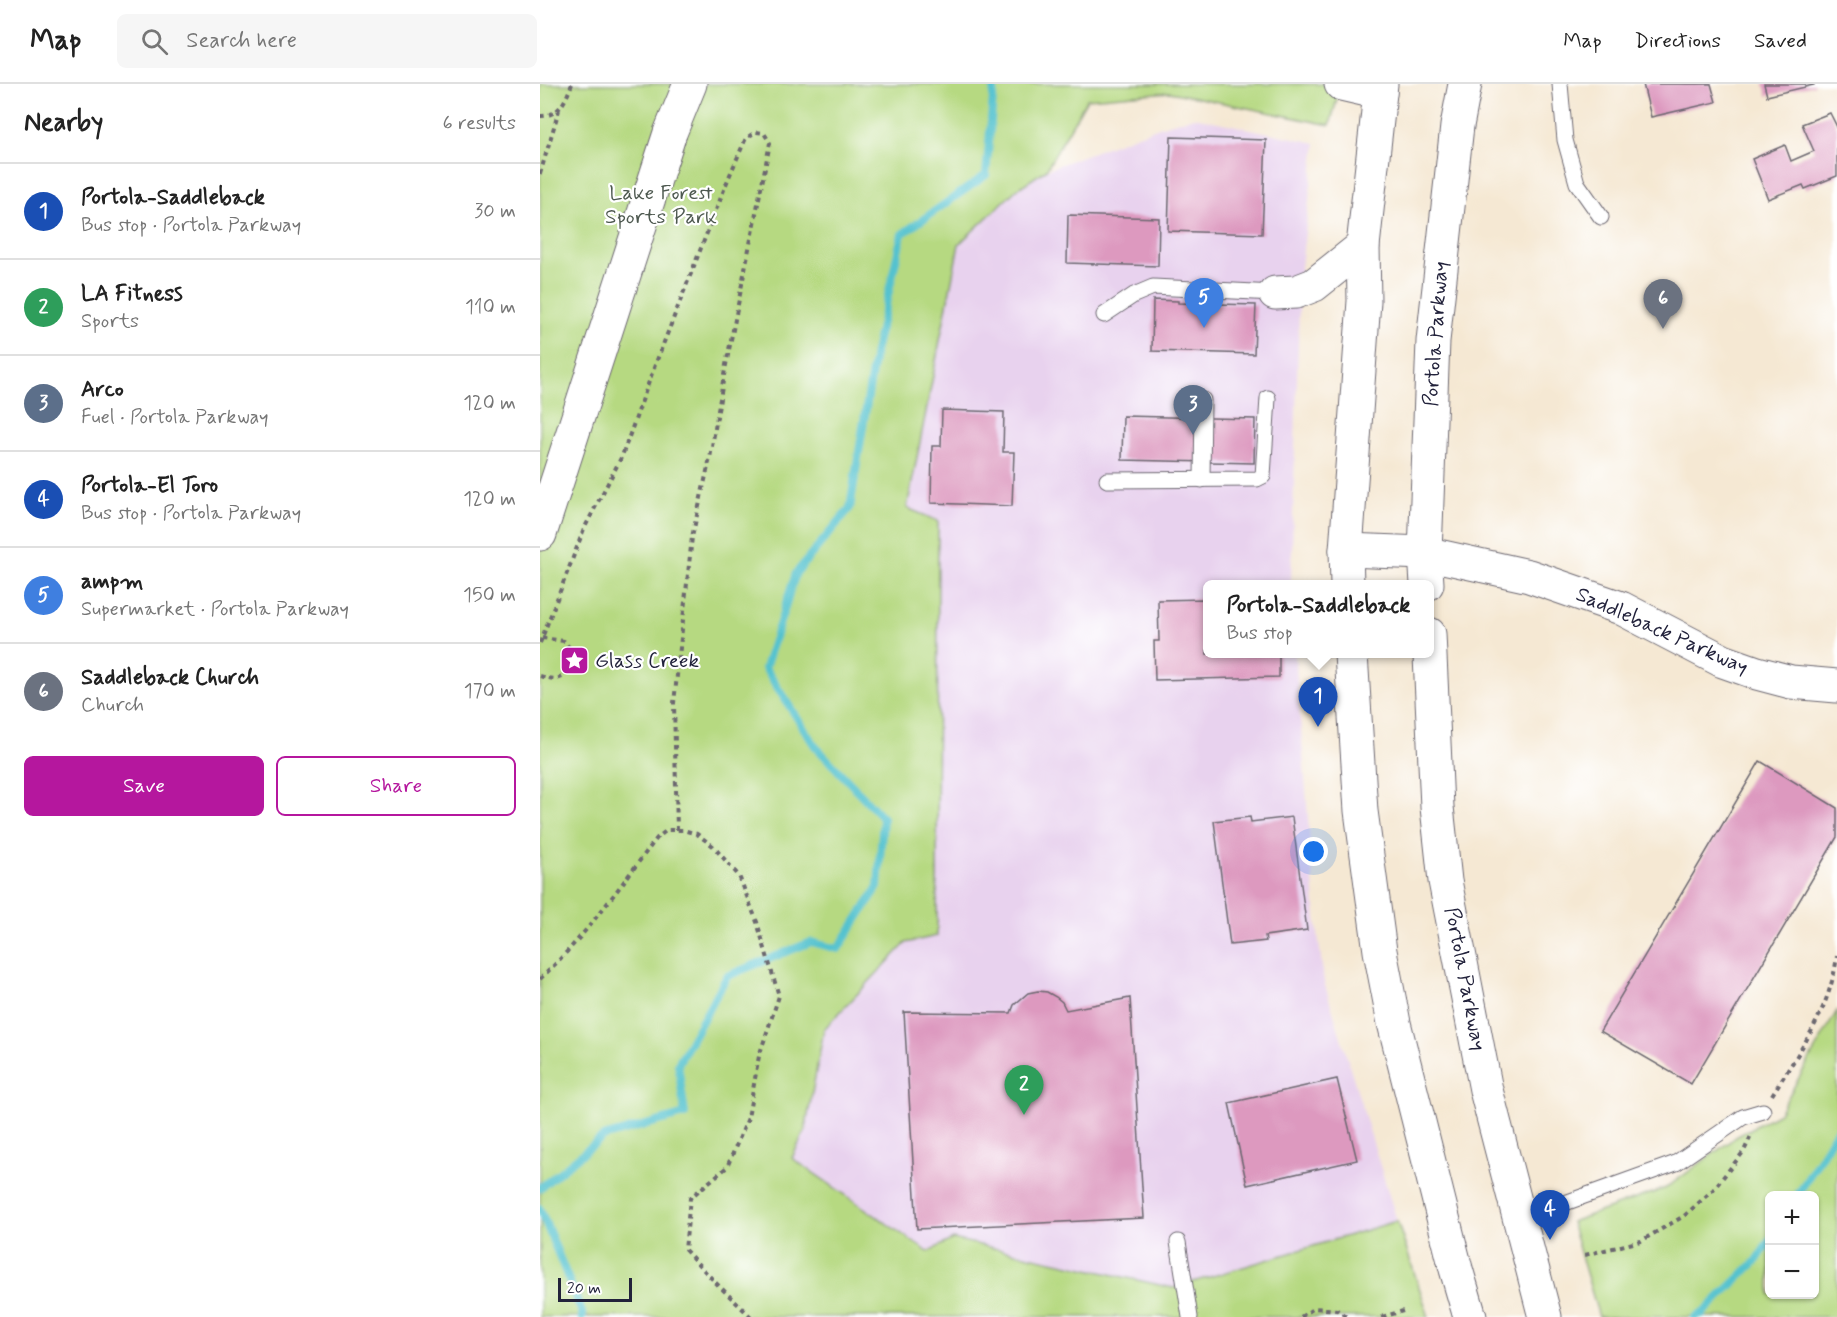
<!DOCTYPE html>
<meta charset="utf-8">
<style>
:root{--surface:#fff;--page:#f6f6f6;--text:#222;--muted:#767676;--line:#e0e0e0;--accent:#b5179e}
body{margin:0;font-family:Mynerve,sans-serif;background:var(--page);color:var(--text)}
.controls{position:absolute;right:18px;bottom:18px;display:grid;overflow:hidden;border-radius:9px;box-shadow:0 2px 4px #0004}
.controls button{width:54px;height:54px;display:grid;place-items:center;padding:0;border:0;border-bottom:2px solid var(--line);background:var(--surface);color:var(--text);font:30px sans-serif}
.scale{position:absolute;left:18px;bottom:15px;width:74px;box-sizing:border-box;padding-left:6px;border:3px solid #22223b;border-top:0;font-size:16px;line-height:21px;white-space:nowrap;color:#22223b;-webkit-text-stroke:4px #fff;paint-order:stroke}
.you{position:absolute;left:774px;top:768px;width:21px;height:21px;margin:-15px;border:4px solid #fff;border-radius:50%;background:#1a73e8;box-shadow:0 0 0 9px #1a73e833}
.badge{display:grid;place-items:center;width:39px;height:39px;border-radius:50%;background:var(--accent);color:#fff;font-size:20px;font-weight:700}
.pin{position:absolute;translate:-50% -50px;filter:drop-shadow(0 2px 3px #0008)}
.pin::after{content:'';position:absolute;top:32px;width:21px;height:18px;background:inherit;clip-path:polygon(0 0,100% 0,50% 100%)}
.popup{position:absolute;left:663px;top:496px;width:231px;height:78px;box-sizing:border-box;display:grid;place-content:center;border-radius:9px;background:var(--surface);filter:drop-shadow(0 2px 4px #0005);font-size:20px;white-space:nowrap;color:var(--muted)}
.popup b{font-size:22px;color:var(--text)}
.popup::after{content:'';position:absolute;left:50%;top:100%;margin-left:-12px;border:12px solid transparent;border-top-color:var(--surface)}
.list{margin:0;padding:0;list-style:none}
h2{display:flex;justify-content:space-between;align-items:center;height:78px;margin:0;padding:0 24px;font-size:26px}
h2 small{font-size:20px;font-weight:400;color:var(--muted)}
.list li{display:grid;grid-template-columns:39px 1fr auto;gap:18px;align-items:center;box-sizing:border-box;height:96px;padding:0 24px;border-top:2px solid var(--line)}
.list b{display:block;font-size:22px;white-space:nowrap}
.list p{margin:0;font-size:20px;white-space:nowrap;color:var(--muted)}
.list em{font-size:20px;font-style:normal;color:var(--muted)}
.actions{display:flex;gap:12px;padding:18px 24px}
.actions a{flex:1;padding:14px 0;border:2px solid var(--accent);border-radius:9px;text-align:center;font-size:21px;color:var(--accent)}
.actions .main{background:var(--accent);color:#fff}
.icon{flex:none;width:33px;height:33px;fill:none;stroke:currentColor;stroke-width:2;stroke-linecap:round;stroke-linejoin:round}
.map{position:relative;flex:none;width:1297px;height:1233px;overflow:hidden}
header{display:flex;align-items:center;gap:36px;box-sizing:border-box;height:84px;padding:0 30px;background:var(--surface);border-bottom:2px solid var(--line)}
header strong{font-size:28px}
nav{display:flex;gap:33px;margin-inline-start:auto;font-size:21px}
.search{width:420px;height:54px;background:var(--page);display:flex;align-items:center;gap:15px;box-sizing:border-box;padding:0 21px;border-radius:9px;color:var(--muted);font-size:22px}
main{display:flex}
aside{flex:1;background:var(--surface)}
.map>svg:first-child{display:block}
.built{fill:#e8d2ee}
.green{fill:#b6d981;stroke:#6c7e5e;stroke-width:1.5;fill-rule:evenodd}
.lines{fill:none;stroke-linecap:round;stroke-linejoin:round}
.stream{stroke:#55c2cf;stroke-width:8}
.building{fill:#dd99bf}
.lane-casing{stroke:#6c6770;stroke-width:17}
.secondary-casing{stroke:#6c6770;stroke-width:35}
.primary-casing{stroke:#6c6770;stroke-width:35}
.path{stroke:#6c6770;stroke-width:4;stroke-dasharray:4.5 4.5;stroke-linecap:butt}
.lane{stroke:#fff;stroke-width:15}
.secondary{stroke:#fff;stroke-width:33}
.primary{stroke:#fff;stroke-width:33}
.labels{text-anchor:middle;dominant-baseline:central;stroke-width:4.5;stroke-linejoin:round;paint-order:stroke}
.park-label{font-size:21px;fill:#4e5950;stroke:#fff}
.street-label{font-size:21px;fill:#22223b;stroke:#fff}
.poi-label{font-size:21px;fill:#22223b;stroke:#fff;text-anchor:start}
</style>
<header>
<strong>Map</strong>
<div class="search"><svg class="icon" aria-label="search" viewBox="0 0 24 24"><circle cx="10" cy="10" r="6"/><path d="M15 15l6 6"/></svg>Search here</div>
<nav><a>Map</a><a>Directions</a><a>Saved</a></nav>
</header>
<main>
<aside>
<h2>Nearby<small>6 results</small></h2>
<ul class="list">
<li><span class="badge" style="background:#1a4fb4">1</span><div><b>Portola-Saddleback</b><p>Bus stop · Portola Parkway</p></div><em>30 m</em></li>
<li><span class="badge" style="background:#2e9e5b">2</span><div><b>LA Fitness</b><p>Sports</p></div><em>110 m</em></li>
<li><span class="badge" style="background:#5c6f8a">3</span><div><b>Arco</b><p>Fuel · Portola Parkway</p></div><em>120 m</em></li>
<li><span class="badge" style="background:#1a4fb4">4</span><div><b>Portola-El Toro</b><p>Bus stop · Portola Parkway</p></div><em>120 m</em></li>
<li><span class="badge" style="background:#3f7fe0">5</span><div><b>ampm</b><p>Supermarket · Portola Parkway</p></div><em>150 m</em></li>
<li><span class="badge" style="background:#6b7280">6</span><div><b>Saddleback Church</b><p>Church</p></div><em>170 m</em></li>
</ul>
<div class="actions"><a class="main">Save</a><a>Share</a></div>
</aside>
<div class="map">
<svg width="1297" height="1233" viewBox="0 0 1297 1233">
<rect width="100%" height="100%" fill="#fff"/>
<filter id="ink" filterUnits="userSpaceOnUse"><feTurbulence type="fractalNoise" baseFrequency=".0167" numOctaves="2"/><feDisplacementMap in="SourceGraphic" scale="12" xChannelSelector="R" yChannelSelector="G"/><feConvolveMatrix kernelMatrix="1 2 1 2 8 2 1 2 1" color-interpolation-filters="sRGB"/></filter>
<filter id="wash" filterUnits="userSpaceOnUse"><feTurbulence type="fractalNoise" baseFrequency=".008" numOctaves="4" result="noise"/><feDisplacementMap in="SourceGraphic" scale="24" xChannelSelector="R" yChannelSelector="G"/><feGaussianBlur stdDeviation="1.35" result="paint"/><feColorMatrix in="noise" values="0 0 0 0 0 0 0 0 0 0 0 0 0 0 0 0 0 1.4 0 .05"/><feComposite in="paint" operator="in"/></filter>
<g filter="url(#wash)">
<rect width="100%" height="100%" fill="#f5e8d3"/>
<path class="built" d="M654,33L776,59L760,191L751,500H667V570H755L776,834L784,898L857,1137L633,1204L413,1155L388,1168L252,1074L265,1047L284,945L367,859V424L419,160L477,105L506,86L622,42Z"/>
<g class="green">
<path d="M0,0H801L790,41L630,8L547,15L506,86L477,105L419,160L367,424L398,437L397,852L366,859L284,945L265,1047L252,1074L388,1168L413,1155L633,1204L857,1137L889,1233H0Z"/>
<path d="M1297,927V1233H1059L1031,1138L1126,1104L1196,1053L1239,1029ZM1230,1112H1274V1210H1230Z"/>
</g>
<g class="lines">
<g class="stream">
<path d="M0,1104L63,1053L145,1030L138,980L187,892L271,858L298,865L338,803L343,734L275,662L225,584L256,489L310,424L335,268L362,150L446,91L454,3"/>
<path d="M1257,1112L1297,1046"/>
<path d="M0,1125L43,1231L42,1233"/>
<path d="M1155,1233L1163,1229L1217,1176L1230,1156"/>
</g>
</g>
<g id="blocks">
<g class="building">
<path d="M1103,0H1171L1176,18L1111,33Z"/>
<path d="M1224,0H1274V1L1227,12Z"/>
<path d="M1290,29L1297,43V92L1265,105L1263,101L1228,115L1212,75L1245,61L1251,77L1274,67L1262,40Z"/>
<path d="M631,53L726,56L722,150L628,147Z"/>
<path d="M528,131L619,134L618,182L527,179Z"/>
<path d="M613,216L638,217V219L716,221L714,270L612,267Z"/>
<path d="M402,326L464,328L463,368H474L472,422L391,419L392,362H401Z"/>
<path d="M583,332L715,335L714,379L582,376Z"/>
<path d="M667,515V570H739V593L615,596L614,557H619L618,516Z"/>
<path d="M1220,677L1297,724V753L1151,1000L1060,947Z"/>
<path d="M710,733L711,738L752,733L767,846L725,852L726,857L690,861L674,737Z"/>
<path d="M498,907L507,908L516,913L522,918L526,926L590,914L604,1134L377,1145L364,928L471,929L474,921L488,909Z"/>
<path d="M797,995L817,1076L707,1101L689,1019Z"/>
</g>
</g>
</g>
<g filter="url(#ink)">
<use href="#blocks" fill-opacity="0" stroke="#6c6770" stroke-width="1.5"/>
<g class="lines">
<defs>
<g id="lane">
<path d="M1020,0L1025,56L1037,99L1061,133"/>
<path d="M564,231L594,211L613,203L735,209"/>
<path d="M567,396L717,395L723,392L728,314"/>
<path d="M662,396L663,316"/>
<path d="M1011,1124L1136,1079L1203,1033L1223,1027"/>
<path d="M638,1158L650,1233"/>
</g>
<g id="secondary">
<path d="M801,0L840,9"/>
<path d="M0,450L130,49L150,0"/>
<path d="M806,466L885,469L989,492L1081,524L1183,577L1217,589L1251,598L1297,602"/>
</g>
<g id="primary">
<path d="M735,209L756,208L774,201L823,162"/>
<path d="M807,500L806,466L824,217L823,162L841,0"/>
<path d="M887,500L885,469L893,257L917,42L925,0"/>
<path d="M889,550L897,723L905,797L946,1006L1005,1233"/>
<path d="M811,570L821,727L840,867L854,939L916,1185L930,1233"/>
</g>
</defs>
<use href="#lane" class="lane-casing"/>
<use href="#secondary" class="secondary-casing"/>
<use href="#primary" class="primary-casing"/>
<g class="path">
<path d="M0,32C20,32 25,17 32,0"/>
<path d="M0,90L19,26"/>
<path d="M0,559L44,445L82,372L115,281L189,93L206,54L216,48L224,49L230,59L184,291L170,374L152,453L134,619L137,746"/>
<path d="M0,592C27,600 28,590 31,566L24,557L2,554"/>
<path d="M0,895C45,853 79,803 117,754L127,746H143L157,750L173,762L199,792L217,838L239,912L219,972L208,1034L187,1083L150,1114L145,1166L174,1197L211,1233"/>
<path d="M1232,1011C1260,966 1290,927 1297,872"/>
<path d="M1045,1171L1101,1157L1144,1132L1173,1106L1204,1067L1211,1052"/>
<path d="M761,1233L774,1224L797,1226L807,1233"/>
<path d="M842,1233L863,1227"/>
</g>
<use href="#lane" class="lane"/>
<use href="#secondary" class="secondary"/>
<use href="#primary" class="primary"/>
</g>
</g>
<defs>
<symbol id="sight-square" viewBox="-11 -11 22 22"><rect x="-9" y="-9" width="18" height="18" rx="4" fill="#b5179e" stroke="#fff"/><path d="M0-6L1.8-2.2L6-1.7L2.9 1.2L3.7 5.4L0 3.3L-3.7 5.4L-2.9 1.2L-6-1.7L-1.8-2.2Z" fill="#fff"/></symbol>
</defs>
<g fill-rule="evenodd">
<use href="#sight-square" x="18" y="560" width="33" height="33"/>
</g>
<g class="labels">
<g class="park-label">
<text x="121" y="109">Lake Forest<tspan x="121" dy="24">Sports Park</tspan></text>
</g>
<g class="street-label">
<text transform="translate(896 250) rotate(-86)">Portola Parkway</text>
<text transform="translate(1122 547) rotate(24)">Saddleback Parkway</text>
<text transform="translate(925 895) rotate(79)">Portola Parkway</text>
</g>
<g class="poi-label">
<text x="55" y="577">Glass Creek</text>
</g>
</g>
</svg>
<div class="controls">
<button>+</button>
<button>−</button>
</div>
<div class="scale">20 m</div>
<div class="you"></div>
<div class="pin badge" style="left:778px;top:643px;background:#1a4fb4">1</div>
<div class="popup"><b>Portola-Saddleback</b>Bus stop</div>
<div class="pin badge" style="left:484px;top:1031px;background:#2e9e5b">2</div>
<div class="pin badge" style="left:653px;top:351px;background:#5c6f8a">3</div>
<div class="pin badge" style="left:1010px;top:1156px;background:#1a4fb4">4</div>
<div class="pin badge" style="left:664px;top:244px;background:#3f7fe0">5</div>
<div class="pin badge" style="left:1123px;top:245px;background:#6b7280">6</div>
</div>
</main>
